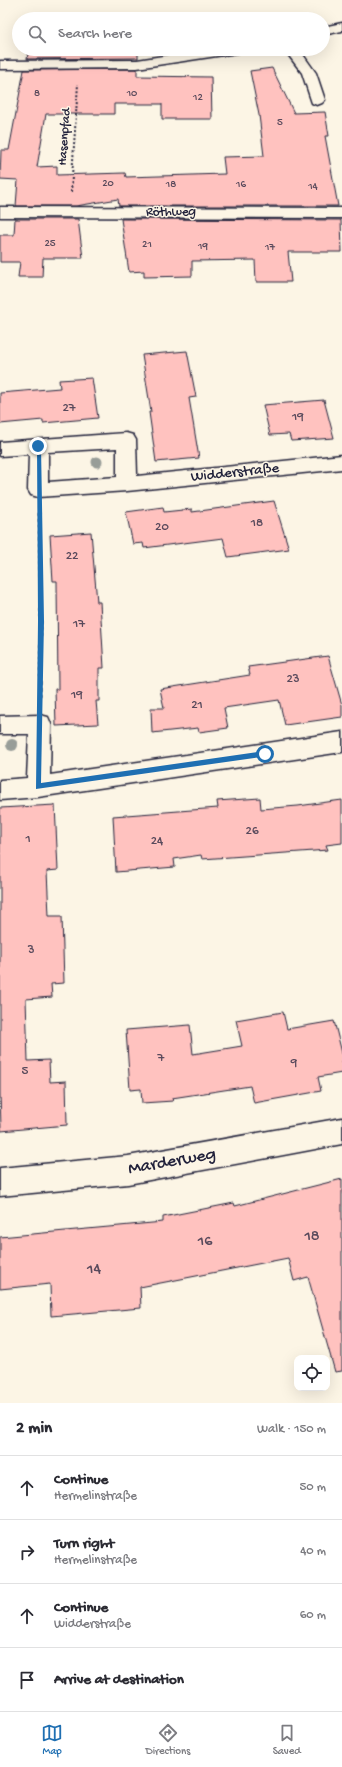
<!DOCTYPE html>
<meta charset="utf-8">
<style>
:root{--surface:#fff;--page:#f2f2f3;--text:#2b2b33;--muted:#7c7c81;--line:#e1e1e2;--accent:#1f6fb2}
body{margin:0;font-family:"Gochi Hand",sans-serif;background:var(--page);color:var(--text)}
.controls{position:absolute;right:12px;bottom:12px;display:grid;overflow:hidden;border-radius:8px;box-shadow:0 4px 16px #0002}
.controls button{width:36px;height:36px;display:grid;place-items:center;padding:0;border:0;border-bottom:1px solid var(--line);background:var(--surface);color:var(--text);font:20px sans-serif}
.stop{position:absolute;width:12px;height:12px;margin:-9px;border:3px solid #1f6fb2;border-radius:50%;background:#fff}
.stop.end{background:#1f6fb2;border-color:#fff;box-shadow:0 1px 4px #0008}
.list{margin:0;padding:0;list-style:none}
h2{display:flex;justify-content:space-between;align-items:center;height:52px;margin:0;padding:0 16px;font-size:17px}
h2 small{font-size:13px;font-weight:400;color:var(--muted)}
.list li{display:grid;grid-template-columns:26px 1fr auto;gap:12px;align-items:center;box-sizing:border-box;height:64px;padding:0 16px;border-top:1px solid var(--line)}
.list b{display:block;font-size:15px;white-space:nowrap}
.list p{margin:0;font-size:13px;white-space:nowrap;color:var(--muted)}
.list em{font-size:13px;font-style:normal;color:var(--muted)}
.icon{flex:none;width:22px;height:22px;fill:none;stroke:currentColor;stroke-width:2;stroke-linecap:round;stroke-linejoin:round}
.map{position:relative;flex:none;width:342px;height:1403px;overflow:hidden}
.search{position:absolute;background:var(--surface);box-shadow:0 4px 16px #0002;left:12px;right:12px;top:12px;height:44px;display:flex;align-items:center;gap:10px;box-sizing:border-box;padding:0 14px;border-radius:22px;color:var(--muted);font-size:15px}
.sheet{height:308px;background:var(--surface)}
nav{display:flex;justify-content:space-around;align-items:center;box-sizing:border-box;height:56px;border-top:1px solid var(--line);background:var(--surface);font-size:11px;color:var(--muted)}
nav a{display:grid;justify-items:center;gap:2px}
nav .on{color:var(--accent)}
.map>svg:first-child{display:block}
.building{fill:#ffc2bf;stroke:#22223b}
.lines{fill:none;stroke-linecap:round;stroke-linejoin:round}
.street-casing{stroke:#22223b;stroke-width:3}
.path-far1{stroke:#22223b;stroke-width:2;stroke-dasharray:2 2;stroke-linecap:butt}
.path{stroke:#22223b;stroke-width:2.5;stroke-dasharray:3 3;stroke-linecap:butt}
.street{fill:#fcf5e5;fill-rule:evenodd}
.tree{fill:#989d98}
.route{fill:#1f6fb2}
.labels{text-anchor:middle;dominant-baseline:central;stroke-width:3;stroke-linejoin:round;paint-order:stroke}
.far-number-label{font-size:11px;fill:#594a5c}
.far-street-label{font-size:13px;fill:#22223b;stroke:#fcf5e5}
.number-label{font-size:13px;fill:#594a5c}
.street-label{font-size:15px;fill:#22223b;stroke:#fcf5e5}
.near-number-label{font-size:16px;fill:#594a5c}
.near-street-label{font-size:18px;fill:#22223b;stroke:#fcf5e5}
</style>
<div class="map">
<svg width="342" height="1403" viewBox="0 0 342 1403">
<rect width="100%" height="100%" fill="#fcf5e5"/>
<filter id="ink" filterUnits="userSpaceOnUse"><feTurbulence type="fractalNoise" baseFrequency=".025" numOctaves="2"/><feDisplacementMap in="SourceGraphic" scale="8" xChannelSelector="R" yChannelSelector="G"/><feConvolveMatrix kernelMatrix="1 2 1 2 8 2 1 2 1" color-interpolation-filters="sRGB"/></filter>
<g filter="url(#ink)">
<g class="building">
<path d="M29,49H138V58L27,59Z"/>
<path d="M272,68L294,113L325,112L329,136H325L338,206H119L118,199L76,206H16L18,180L0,179L1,150H9L24,70L137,69V76L211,77L212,119H162V104H114V114H46L37,167L57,166V175L125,173L126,177L225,174L223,157L264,156L259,115L250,71Z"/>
<path d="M15,219H78L83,258H43L42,277H18L20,262H0V235H14Z"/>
<path d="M121,219L341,220L342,252H288L291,282H256L255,260L192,261V276L144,277V271L129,272Z"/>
<path d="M187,351L196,397L189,398L199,458L156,462L149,412H151L142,355Z"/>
<path d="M92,378L98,418L43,423V420L0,424V393L60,388L59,380Z"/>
<path d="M324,400L334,438L291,441L289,434L270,435L263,405Z"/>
<path d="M274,501L289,549L228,557L223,538L144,548L143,543L133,544L126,512L163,507L164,512L192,509V512Z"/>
<path d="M91,532L97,602H100L104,668H99V701H96L98,724L56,726L55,689H58L57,581H53L50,535Z"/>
<path d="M328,656L342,705V717L285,725L279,700L224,708L228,728L199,732L198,728L152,733L151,708H164L160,689L250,675L248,667Z"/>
<path d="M260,798L261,809L298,806L342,800V843L326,845L328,850L202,859L201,855L174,859L175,867L116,872L113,816L218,808L217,801Z"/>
<path d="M55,805L58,870L47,871L49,916H62L64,983L51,984L52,997L26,999L28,1061L49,1060L50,1082L66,1081L67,1125L1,1131L0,1094V808Z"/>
<path d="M283,1012L287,1029L334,1021L342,1053V1073L318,1077L321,1091L254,1103L250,1086L172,1098L173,1101L142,1103L141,1089L130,1090L126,1030L190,1025L193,1054L242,1046L236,1020Z"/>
<path d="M342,1179V1371L335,1372L308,1277L294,1281L288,1258L140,1287L141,1308L51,1316L50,1284L0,1289V1237L163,1222V1217L234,1203L235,1206Z"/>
</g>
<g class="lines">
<defs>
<g id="street">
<path d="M342,23V31L323,35V27Z"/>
<path d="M208,49H244L242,52L237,53L137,68L0,69V61L137,60Z"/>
<path d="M284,49H299L316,73L325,100L322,103L317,105L312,103L302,73Z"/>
<path d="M0,207L342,208V218L0,217Z"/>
<path d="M126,433L133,435L136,440L137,476L342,455V469L127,491L38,497L31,495L28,490L29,454L0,456V442ZM117,448V477L48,482V452Z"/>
<path d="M40,715L48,717L51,724L50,775L342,732V752L38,797L0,800V780L27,778L29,734H0V716Z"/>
<path d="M342,1118V1144L128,1184L0,1196V1168L128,1156Z"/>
</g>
</defs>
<use href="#street" class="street-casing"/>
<path class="path-far1" d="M71,192L78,84"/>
<path class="path" d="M39,513L41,621L40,699"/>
<use href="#street" class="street"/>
</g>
<g class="tree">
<circle cx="97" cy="462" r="5.5"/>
<circle cx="12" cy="745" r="6"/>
</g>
</g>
<path class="route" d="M37,444L41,446L44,621L41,783L265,751L269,754L268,756L36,789L38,621Z"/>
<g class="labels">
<g class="far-number-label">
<text x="37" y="94">8</text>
<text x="132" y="94">10</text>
<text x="198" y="98">12</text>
<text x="280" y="123">5</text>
<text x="108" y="184">20</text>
<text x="171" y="185">18</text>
<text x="241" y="185">16</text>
<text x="313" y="187">14</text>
<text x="50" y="244">25</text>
<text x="147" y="245">21</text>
<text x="203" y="247">19</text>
<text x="270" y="248">17</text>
</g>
<g class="far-street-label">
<text transform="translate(65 137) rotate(-86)">Hasenpfad</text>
<text x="171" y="212">Röthweg</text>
</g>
<g class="number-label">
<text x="69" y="408">27</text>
<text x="298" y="417">19</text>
<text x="257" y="523">18</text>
<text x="162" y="527">20</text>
<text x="72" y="556">22</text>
<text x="79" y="624">17</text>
<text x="293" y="679">23</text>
<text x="77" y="695">19</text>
<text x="197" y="705">21</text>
<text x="252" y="831">26</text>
<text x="28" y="839">1</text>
<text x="157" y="841">24</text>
<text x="31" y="950">3</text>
<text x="161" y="1058">7</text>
<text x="294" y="1063">9</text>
<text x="25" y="1071">5</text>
</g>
<g class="street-label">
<text transform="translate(235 473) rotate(-6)">Widderstraße</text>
</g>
<g class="near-number-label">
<text x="312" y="1237">18</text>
<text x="205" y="1242">16</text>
<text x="94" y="1270">14</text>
</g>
<g class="near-street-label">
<text transform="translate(172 1162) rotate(-10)">Marderweg</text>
</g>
</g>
</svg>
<div class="controls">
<button><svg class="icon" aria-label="locate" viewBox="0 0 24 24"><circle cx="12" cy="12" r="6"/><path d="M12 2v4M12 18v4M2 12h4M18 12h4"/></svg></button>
</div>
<div class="stop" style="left:265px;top:754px"></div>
<div class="stop end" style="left:38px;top:446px"></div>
<div class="search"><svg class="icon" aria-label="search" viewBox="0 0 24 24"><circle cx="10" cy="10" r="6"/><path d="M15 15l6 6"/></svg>Search here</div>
</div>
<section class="sheet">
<h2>2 min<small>Walk · 150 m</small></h2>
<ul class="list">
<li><svg class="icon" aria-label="ahead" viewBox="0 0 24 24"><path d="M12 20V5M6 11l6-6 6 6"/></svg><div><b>Continue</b><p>Hermelinstraße</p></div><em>50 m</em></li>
<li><svg class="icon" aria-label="right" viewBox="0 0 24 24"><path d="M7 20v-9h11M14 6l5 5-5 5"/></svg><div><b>Turn right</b><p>Hermelinstraße</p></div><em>40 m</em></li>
<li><svg class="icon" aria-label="ahead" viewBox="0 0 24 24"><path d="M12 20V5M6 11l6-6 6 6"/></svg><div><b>Continue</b><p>Widderstraße</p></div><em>60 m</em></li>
<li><svg class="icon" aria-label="arrive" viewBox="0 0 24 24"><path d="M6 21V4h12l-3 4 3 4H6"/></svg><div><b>Arrive at destination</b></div></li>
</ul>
</section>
<nav>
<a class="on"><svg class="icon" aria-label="map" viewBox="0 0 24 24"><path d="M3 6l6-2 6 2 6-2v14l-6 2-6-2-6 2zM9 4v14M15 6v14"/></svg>Map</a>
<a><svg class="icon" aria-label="directions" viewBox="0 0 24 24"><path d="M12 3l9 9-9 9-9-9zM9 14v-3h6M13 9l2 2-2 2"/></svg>Directions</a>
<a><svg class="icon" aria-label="saved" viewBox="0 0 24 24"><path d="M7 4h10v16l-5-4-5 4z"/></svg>Saved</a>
</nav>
